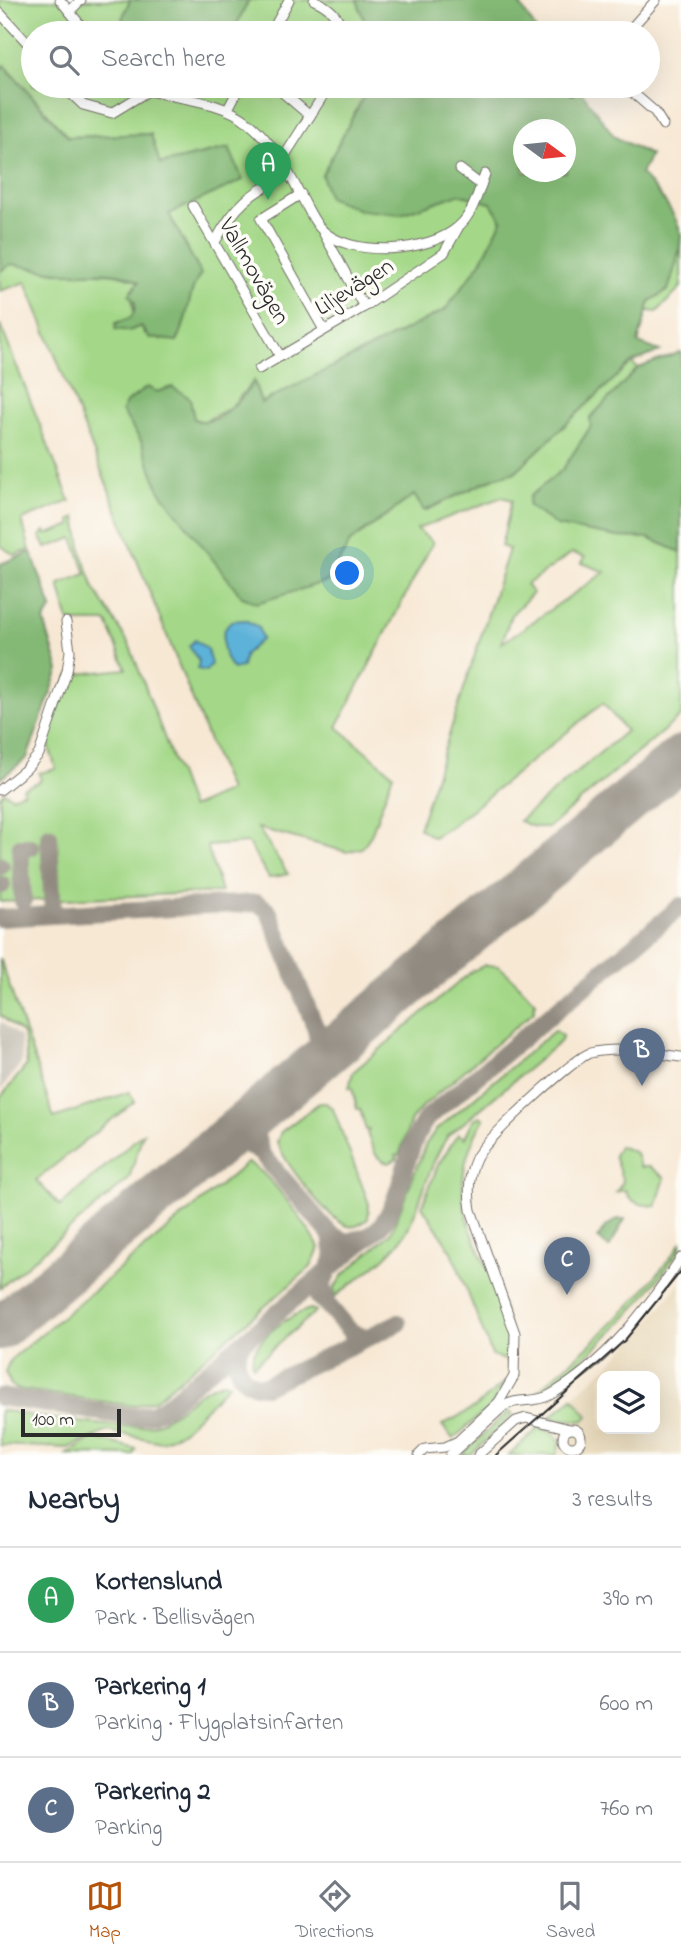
<!DOCTYPE html>
<meta charset="utf-8">
<style>
:root{--surface:#fff;--page:#f2f2f3;--text:#1f2937;--muted:#747a83;--line:#e0e1e3;--accent:#b45309}
body{margin:0;font-family:"Indie Flower",sans-serif;background:var(--page);color:var(--text)}
.controls{position:absolute;right:21px;bottom:21px;display:grid;overflow:hidden;border-radius:14px;box-shadow:0 7px 28px #0002}
.controls button{width:63px;height:63px;display:grid;place-items:center;padding:0;border:0;border-bottom:2px solid var(--line);background:var(--surface);color:var(--text);font:35px sans-serif}
.compass{position:absolute;left:513px;top:119px;width:63px;height:63px;border-radius:50%;background:var(--surface);box-shadow:0 7px 28px #0002;rotate:105deg}
.scale{position:absolute;left:21px;bottom:18px;width:100px;box-sizing:border-box;padding-left:7px;border:4px solid #2b2b2b;border-top:0;font-size:19px;line-height:24px;white-space:nowrap;color:#2b2b2b;-webkit-text-stroke:5px #fdfcf7;paint-order:stroke}
.you{position:absolute;left:348px;top:574px;width:24px;height:24px;margin:-18px;border:5px solid #fff;border-radius:50%;background:#1a73e8;box-shadow:0 0 0 10px #1a73e833}
.badge{display:grid;place-items:center;width:46px;height:46px;border-radius:50%;background:var(--accent);color:#fff;font-size:23px;font-weight:700}
.pin{position:absolute;translate:-50% -58px;filter:drop-shadow(0 2px 4px #0008)}
.pin::after{content:'';position:absolute;top:37px;width:24px;height:21px;background:inherit;clip-path:polygon(0 0,100% 0,50% 100%)}
.list{margin:0;padding:0;list-style:none}
h2{display:flex;justify-content:space-between;align-items:center;height:91px;margin:0;padding:0 28px;font-size:30px}
h2 small{font-size:23px;font-weight:400;color:var(--muted)}
.list li{display:grid;grid-template-columns:46px 1fr auto;gap:21px;align-items:center;box-sizing:border-box;height:105px;padding:0 28px;border-top:2px solid var(--line)}
.list b{display:block;font-size:26px;white-space:nowrap}
.list p{margin:0;font-size:23px;white-space:nowrap;color:var(--muted)}
.list em{font-size:23px;font-style:normal;color:var(--muted)}
.icon{flex:none;width:38px;height:38px;fill:none;stroke:currentColor;stroke-width:2;stroke-linecap:round;stroke-linejoin:round}
.map{position:relative;flex:none;width:681px;height:1455px;overflow:hidden}
.search{position:absolute;background:var(--surface);box-shadow:0 7px 28px #0002;left:21px;right:21px;top:21px;height:77px;display:flex;align-items:center;gap:18px;box-sizing:border-box;padding:0 24px;border-radius:38px;color:var(--muted);font-size:26px}
.sheet{height:406px;background:var(--surface)}
nav{display:flex;justify-content:space-around;align-items:center;box-sizing:border-box;height:98px;border-top:2px solid var(--line);background:var(--surface);font-size:19px;color:var(--muted)}
nav a{display:grid;justify-items:center;gap:4px}
nav .on{color:var(--accent)}
.map>svg:first-child{display:block}
.built{fill:#e8d9ba;fill-rule:evenodd}
.industrial{fill:#c9c3b8}
.green{fill:#a4d888;stroke:#68825a;stroke-width:2;fill-rule:evenodd}
.forest{fill:#83b874;stroke:#577250;stroke-width:2;fill-rule:evenodd}
.water{fill:#5db2d9;stroke:#446e82;stroke-width:2}
.lines{fill:none;stroke-linecap:round;stroke-linejoin:round}
.taxiway{stroke:#918a80;stroke-width:18}
.runway{stroke:#918a80;stroke-width:44}
.minor-casing{stroke:#726d66;stroke-width:11}
.minor{stroke:#fff;stroke-width:9}
.tram{stroke:#2b2b2b;stroke-width:2}
.labels{text-anchor:middle;dominant-baseline:central;stroke-width:7;stroke-linejoin:round;paint-order:stroke}
.street-label{font-size:24px;fill:#2b2b2b;stroke:#fdfcf7}
</style>
<div class="map">
<svg width="681" height="1455" viewBox="0 0 681 1455">
<rect width="100%" height="100%" fill="#fdfcf7"/>
<filter id="ink" filterUnits="userSpaceOnUse"><feTurbulence type="fractalNoise" baseFrequency=".0143" numOctaves="2"/><feDisplacementMap in="SourceGraphic" scale="14" xChannelSelector="R" yChannelSelector="G"/><feConvolveMatrix kernelMatrix="1 2 1 2 8 2 1 2 1" color-interpolation-filters="sRGB"/></filter>
<filter id="wash" filterUnits="userSpaceOnUse"><feTurbulence type="fractalNoise" baseFrequency=".00686" numOctaves="4" result="noise"/><feDisplacementMap in="SourceGraphic" scale="28" xChannelSelector="R" yChannelSelector="G"/><feGaussianBlur stdDeviation="1.57" result="paint"/><feColorMatrix in="noise" values="0 0 0 0 0 0 0 0 0 0 0 0 0 0 0 0 0 1.4 0 .05"/><feComposite in="paint" operator="in"/></filter>
<g filter="url(#wash)">
<rect width="100%" height="100%" fill="#f7e8d4"/>
<path class="built" d="M681,1281V1455H507L608,1366L649,1323ZM602,1376H655V1429H602Z"/>
<path class="industrial" d="M0,1021L20,1037L22,1062L0,1091Z"/>
<g class="green">
<path d="M0,0H130L122,19L134,33H33V86H369L322,175L401,214L459,194L491,203L502,221L481,262L445,310L261,403L254,381L229,409L200,423L194,419L172,387L157,392L147,388L126,403L122,411L141,441L153,471L328,581L350,542L414,495L425,511L496,477L515,472L631,363L638,368L590,418L591,426L563,469L551,481L557,526L618,537L648,538L681,552V716L549,827H534L519,821L626,731L603,703L450,827L433,837L419,828L509,549L501,546L512,500L502,497L417,529L433,542L337,727L393,774L371,835L362,848L347,852L258,828L288,874L269,878L248,843L207,846L221,892L0,902V796L4,792L12,797L24,792L23,788L41,781L39,773L56,769L47,740L69,675L126,669L107,622H69L59,584L86,574L73,538L46,548L40,536L45,531L46,535L72,525L71,520L76,517L82,553L94,588L129,644L191,808L229,791L26,282L0,291V271L11,264C29,267 49,272 67,273C93,274 115,269 139,282L131,290L134,314L131,319L116,323L129,331L141,326L145,334L177,341C189,320 187,292 200,273L169,214L229,148L160,164L150,134L68,137L5,65L0,70ZM572,553L585,557L582,563L605,572L502,643L511,615L533,593L526,585Z"/>
<path d="M249,0H357L369,33H232Z"/>
<path d="M681,245V287L657,312L647,311L650,301L668,290Z"/>
<path d="M0,324L70,501L22,520L30,550L14,555L0,545Z"/>
<path d="M0,958L54,1118L129,1092L135,1101L36,1180L60,1206L143,1133L129,1179L0,1288V1098L27,1065L23,1034L0,1015Z"/>
<path d="M485,965L498,966C510,974 520,986 535,1002L534,1011L422,1107L411,1120L399,1155H396L397,1159L389,1163C374,1160 373,1147 367,1133L369,1130H366L360,1109H357L352,1088H349L353,1072L472,971Z"/>
<path d="M555,1030L562,1036L561,1041L448,1136C428,1165 423,1200 407,1230C394,1256 359,1277 336,1296L334,1289L342,1276L391,1233L426,1144L435,1131Z"/>
<path d="M319,1103H326L333,1109L369,1204L368,1219C362,1223 356,1228 348,1226C327,1219 285,1163 277,1142L281,1132Z"/>
<path d="M480,1116L484,1119C422,1221 517,1268 510,1362L492,1355L452,1252L422,1206L438,1165L458,1134L465,1138L473,1120Z"/>
<path d="M619,1146L636,1153L640,1167H650L665,1178L656,1206C641,1205 631,1204 625,1190L616,1192L623,1182L614,1155Z"/>
<path d="M247,1163C264,1166 312,1231 319,1248L311,1267L155,1400L133,1406L17,1389L11,1385L5,1372L10,1360Z"/>
<path d="M681,1243V1248C641,1308 593,1355 534,1398L532,1396C586,1349 640,1302 681,1243Z"/>
<path d="M311,1309L316,1311L253,1366C247,1342 290,1314 311,1309Z"/>
<path d="M506,1381L491,1406L453,1439L442,1425L476,1407Z"/>
<path d="M223,1382L229,1384L183,1431L161,1442L108,1431L68,1448L0,1445V1410C30,1415 131,1433 155,1424C180,1414 196,1389 223,1382Z"/>
<path d="M573,1398L588,1416L583,1421L549,1418Z"/>
<path d="M509,1411L513,1415L470,1455H462Z"/>
<path d="M540,1427L554,1434L560,1443L556,1455H509Z"/>
<path d="M94,1438L136,1449L133,1455L67,1454Z"/>
</g>
<g class="forest">
<path d="M130,0H249L232,33H134L122,19Z"/>
<path d="M357,0H517L538,33H369Z"/>
<path d="M4,65L68,137L151,134L160,164L229,148L243,180L169,214L201,274C187,292 189,320 177,341L149,338L141,326L129,331L115,329L116,323C129,319 136,318 135,302L129,295L139,282C116,268 92,274 67,273C49,272 30,267 11,264L0,271V70Z"/>
<path d="M369,86H577L615,137L650,155L641,174C656,190 677,213 681,235C681,252 673,274 668,290L650,301L638,343L660,351L631,363L515,472L496,477L424,511L414,495L350,542L328,581L257,603L242,597L159,490L141,441L122,411L126,403L147,387L157,392L172,387L190,398L194,419C216,430 244,397 254,381L261,403L445,310L481,262L502,220L491,203L459,194L401,214L360,210L328,197L322,175ZM524,130H566V172H524Z"/>
<path d="M681,352V552L648,538L618,537L557,526L528,505L530,496L563,469L591,426L590,418L638,368Z"/>
<path d="M31,552L52,608L44,621L59,670L27,758L0,779V564Z"/>
<path d="M618,1219H625L609,1248L598,1238L605,1227Z"/>
</g>
<g class="water">
<path d="M245,620L258,627L262,639L245,654L242,667L233,669C222,658 218,632 231,621Z"/>
<path d="M195,640L207,649L211,664L206,671L197,669L199,662L189,646Z"/>
</g>
<g class="lines">
<g class="taxiway">
<path d="M49,836L53,915"/>
<path d="M0,866H1"/>
<path d="M0,885H2"/>
<path d="M23,901L20,847H31"/>
<path d="M0,918L257,903L268,910L316,1029"/>
<path d="M309,1069L319,1047L316,1029L334,1039L352,1033"/>
<path d="M220,1144L244,1143L261,1153L255,1132L262,1109"/>
<path d="M261,1153L331,1235"/>
<path d="M319,1298C338,1309 346,1342 372,1336"/>
<path d="M328,1304L322,1286L334,1257L331,1235L348,1242L365,1237"/>
<path d="M242,1343C229,1363 241,1386 265,1386L398,1323"/>
<path d="M0,1397L133,1417L151,1414L165,1407L380,1227C404,1196 403,1150 427,1118L681,906"/>
</g>
<path class="runway" d="M0,1328L681,757"/>
</g>
</g>
<g filter="url(#ink)">
<g class="lines">
<defs>
<g id="minor">
<path d="M60,0L87,33"/>
<path d="M314,0C330,7 339,16 344,33"/>
<path d="M70,11L81,0"/>
<path d="M0,13L33,49"/>
<path d="M276,24L287,33"/>
<path d="M271,33L289,0"/>
<path d="M627,33L656,0"/>
<path d="M63,86L83,105L112,113L148,91"/>
<path d="M140,86L148,91C181,99 223,101 249,123C272,142 287,169 301,196C307,206 312,219 320,228C349,259 430,253 459,226C473,214 479,190 485,174"/>
<path d="M275,86L310,116"/>
<path d="M625,86L655,112L663,125"/>
<path d="M574,90L581,86"/>
<path d="M228,109L240,86"/>
<path d="M282,160L329,86"/>
<path d="M460,169L481,185"/>
<path d="M301,194L261,219L324,330"/>
<path d="M193,206L280,356"/>
<path d="M323,232L364,307"/>
<path d="M215,242C235,205 251,192 289,174"/>
<path d="M259,369L364,307L444,253L458,228"/>
<path d="M0,790L26,769L39,754L67,671L70,651L66,622"/>
<circle cx="572" cy="1438" r="9"/>
<path d="M419,1455L425,1449L445,1447L458,1441L499,1402L514,1376L515,1333L471,1210C468,1192 468,1175 476,1158C484,1141 574,1058 590,1053C620,1046 652,1053 681,1057"/>
<path d="M450,1455L504,1406C518,1397 534,1404 550,1395C605,1364 647,1309 681,1258"/>
<path d="M478,1455L516,1421L526,1418L570,1429"/>
</g>
</defs>
<use href="#minor" class="minor-casing"/>
<use href="#minor" class="minor"/>
<path class="tram" d="M496,1455L625,1340L681,1271"/>
</g>
</g>
<g class="labels">
<g class="street-label">
<text transform="translate(253 272) rotate(60)">Vallmovägen</text>
<text transform="translate(355 288) rotate(-32)">Liljevägen</text>
</g>
</g>
</svg>
<div class="controls">
<button><svg class="icon" aria-label="layers" viewBox="0 0 24 24"><path d="M12 4l9 5-9 5-9-5zM3 14l9 5 9-5"/></svg></button>
</div>
<svg class="compass" viewBox="-18 -18 36 36"><path d="M0-13l5 13h-10z" fill="#e53935"/><path d="M0 13l5-13h-10z" fill="#747a83"/></svg>
<div class="scale">100 m</div>
<div class="you"></div>
<div class="pin badge" style="left:268px;top:200px;background:#2e9e5b">A</div>
<div class="pin badge" style="left:642px;top:1086px;background:#5c6f8a">B</div>
<div class="pin badge" style="left:567px;top:1295px;background:#5c6f8a">C</div>
<div class="search"><svg class="icon" aria-label="search" viewBox="0 0 24 24"><circle cx="10" cy="10" r="6"/><path d="M15 15l6 6"/></svg>Search here</div>
</div>
<section class="sheet">
<h2>Nearby<small>3 results</small></h2>
<ul class="list">
<li><span class="badge" style="background:#2e9e5b">A</span><div><b>Kortenslund</b><p>Park · Bellisvägen</p></div><em>390 m</em></li>
<li><span class="badge" style="background:#5c6f8a">B</span><div><b>Parkering 1</b><p>Parking · Flygplatsinfarten</p></div><em>600 m</em></li>
<li><span class="badge" style="background:#5c6f8a">C</span><div><b>Parkering 2</b><p>Parking</p></div><em>760 m</em></li>
</ul>
</section>
<nav>
<a class="on"><svg class="icon" aria-label="map" viewBox="0 0 24 24"><path d="M3 6l6-2 6 2 6-2v14l-6 2-6-2-6 2zM9 4v14M15 6v14"/></svg>Map</a>
<a><svg class="icon" aria-label="directions" viewBox="0 0 24 24"><path d="M12 3l9 9-9 9-9-9zM9 14v-3h6M13 9l2 2-2 2"/></svg>Directions</a>
<a><svg class="icon" aria-label="saved" viewBox="0 0 24 24"><path d="M7 4h10v16l-5-4-5 4z"/></svg>Saved</a>
</nav>
